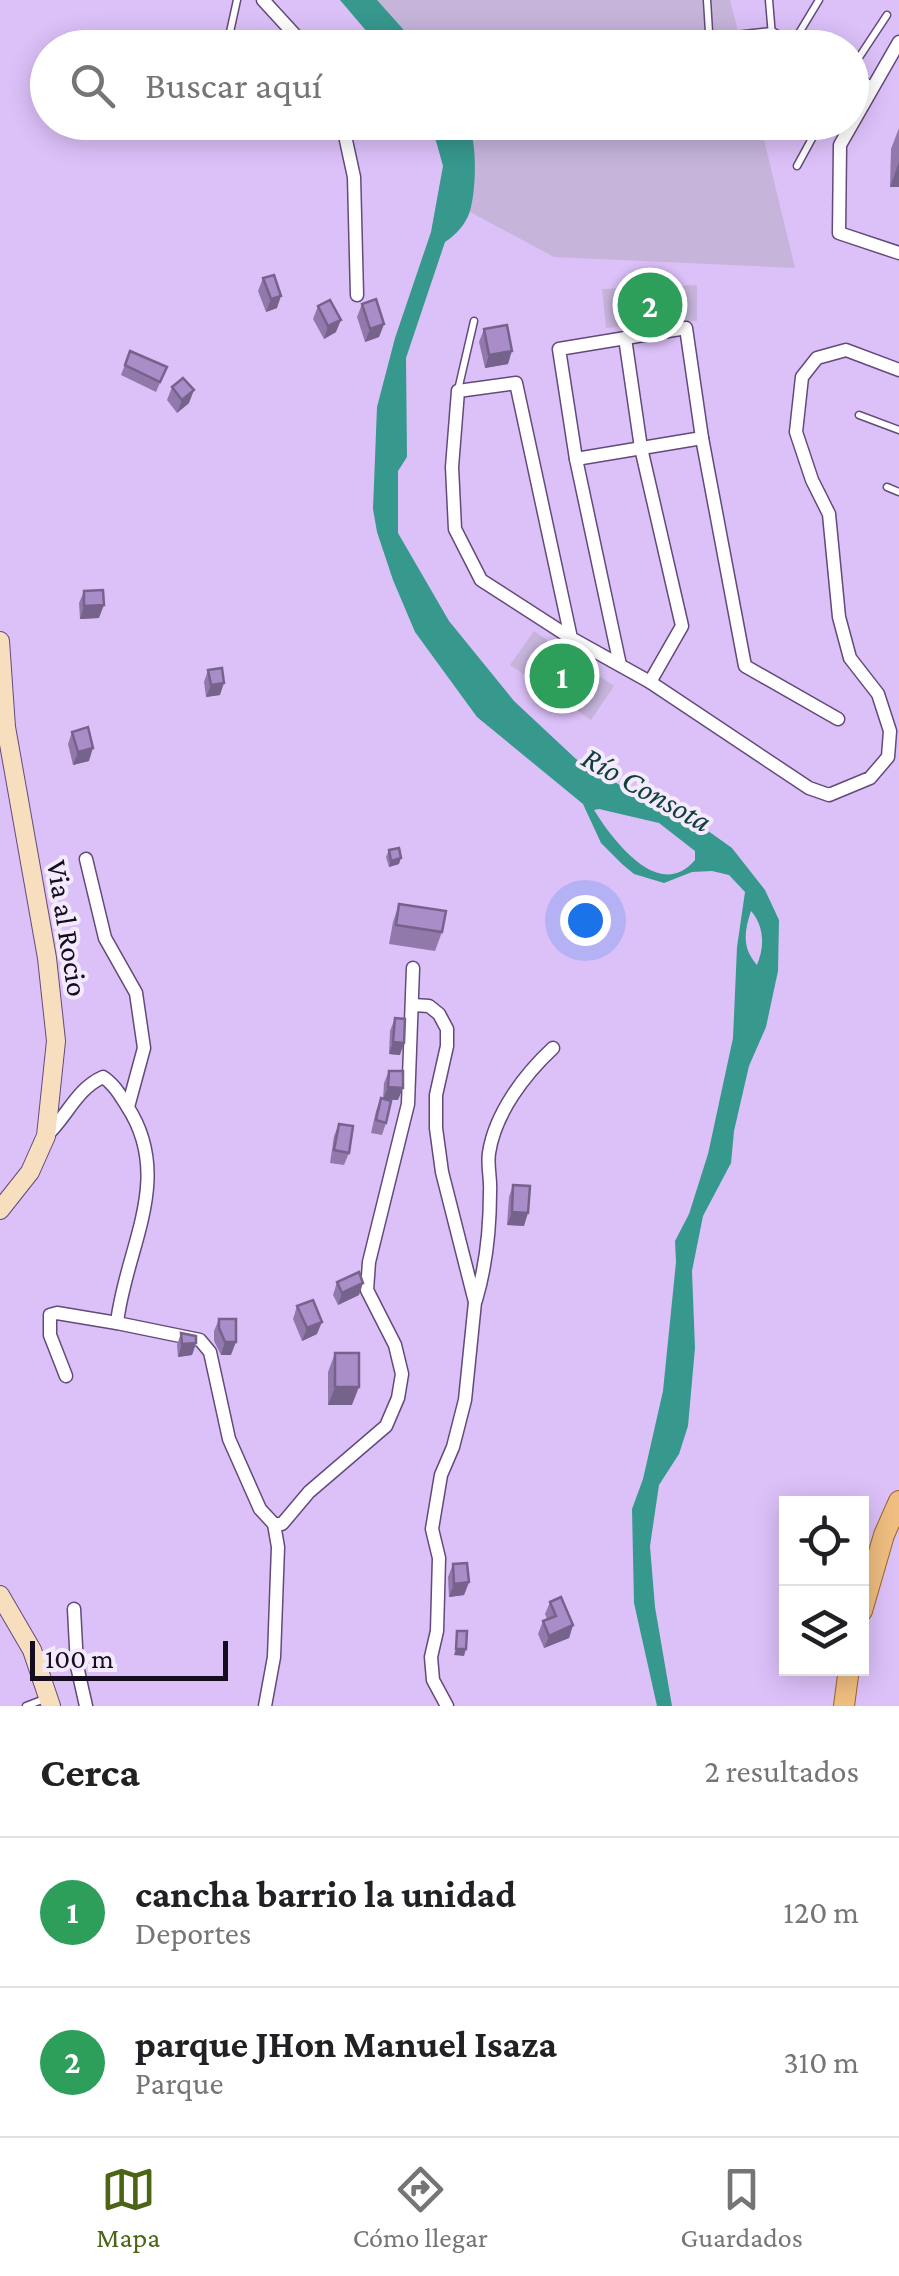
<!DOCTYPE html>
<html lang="es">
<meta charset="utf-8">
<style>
:root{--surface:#fff;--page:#f2f2f2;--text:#202124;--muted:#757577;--line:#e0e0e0;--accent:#4b6515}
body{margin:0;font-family:"Crimson Pro",serif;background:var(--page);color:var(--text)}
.controls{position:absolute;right:30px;bottom:30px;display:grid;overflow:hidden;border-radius:0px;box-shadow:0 5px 25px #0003}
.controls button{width:90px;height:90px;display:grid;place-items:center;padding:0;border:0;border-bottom:2px solid var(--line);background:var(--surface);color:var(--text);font:50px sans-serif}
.scale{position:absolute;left:30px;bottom:25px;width:198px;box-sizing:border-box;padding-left:10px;border:5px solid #160c1f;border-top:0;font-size:28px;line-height:35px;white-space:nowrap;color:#160c1f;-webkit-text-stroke:8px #f3ebfd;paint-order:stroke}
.you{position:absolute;left:585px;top:920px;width:35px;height:35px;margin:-25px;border:8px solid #fff;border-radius:50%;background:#1a73e8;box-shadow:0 0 0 15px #1a73e833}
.badge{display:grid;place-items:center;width:65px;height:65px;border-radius:50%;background:var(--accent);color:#fff;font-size:32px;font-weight:700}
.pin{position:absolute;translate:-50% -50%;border:5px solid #fff;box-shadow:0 2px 10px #0006}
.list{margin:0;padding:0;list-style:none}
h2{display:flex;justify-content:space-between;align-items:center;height:130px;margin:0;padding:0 40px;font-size:42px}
h2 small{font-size:32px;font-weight:400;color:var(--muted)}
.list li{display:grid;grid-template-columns:65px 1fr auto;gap:30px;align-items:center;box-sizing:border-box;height:150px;padding:0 40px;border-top:2px solid var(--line)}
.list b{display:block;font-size:38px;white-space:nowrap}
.list p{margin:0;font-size:32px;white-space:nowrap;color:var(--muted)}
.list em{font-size:32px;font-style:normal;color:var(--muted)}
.icon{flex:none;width:55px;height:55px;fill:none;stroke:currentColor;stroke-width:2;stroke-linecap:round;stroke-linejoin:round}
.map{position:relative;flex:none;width:899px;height:1706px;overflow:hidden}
.search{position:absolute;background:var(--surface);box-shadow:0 5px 25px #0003;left:30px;right:30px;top:30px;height:110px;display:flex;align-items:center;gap:25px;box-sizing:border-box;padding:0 35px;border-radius:55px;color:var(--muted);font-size:38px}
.sheet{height:430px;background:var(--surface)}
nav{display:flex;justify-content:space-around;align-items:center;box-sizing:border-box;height:140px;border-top:2px solid var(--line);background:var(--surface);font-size:28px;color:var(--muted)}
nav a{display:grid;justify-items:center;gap:5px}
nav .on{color:var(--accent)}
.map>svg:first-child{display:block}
.green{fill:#c6b4db}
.water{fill:#37988e;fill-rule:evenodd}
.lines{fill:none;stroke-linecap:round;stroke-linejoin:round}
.service-casing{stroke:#624a7a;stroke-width:9}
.minor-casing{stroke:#624a7a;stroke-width:15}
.secondary-casing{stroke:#624a7a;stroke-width:20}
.primary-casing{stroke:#9d6327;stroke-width:22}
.service{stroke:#fff;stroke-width:6}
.minor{stroke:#fff;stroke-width:12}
.secondary{stroke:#f7debf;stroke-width:18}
.primary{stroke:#efbe80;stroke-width:20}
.wall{fill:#9179ac}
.shaded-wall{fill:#76638c}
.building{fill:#a98dc8;stroke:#76638c;stroke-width:2.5}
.labels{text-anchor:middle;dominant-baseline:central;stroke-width:8;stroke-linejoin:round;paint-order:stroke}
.street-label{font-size:30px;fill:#160c1f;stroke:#f3ebfd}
.water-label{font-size:32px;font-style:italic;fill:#123e3a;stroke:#f3ebfd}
</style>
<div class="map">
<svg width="899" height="1706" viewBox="0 0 899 1706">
<rect width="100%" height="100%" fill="#dcc1f9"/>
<g class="green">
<path d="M376,0H730L742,47H412Z"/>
<path d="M459,123H760L795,268L554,257L470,212Z"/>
<path d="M697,285V321L606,328L602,289Z"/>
<path d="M534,631L614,686L591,720L510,665Z"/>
</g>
<g class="water">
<path d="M340,0H377L419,47H380Z"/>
<path d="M431,123H467C478,139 476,191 470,211C466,224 456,235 445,242L406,358L407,457L398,471V533L449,621L514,701L576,759L657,807L697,823L732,848L765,890L779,920L778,971L766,1027L749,1066L734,1131L731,1163L703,1216L692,1271L695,1348L688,1426L679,1454L659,1485L650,1546L655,1607L672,1706H657L634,1603L632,1509L643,1479L663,1391L676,1262L675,1241L689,1214L708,1154L733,1038L737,947L745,892L729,875L712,871L692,872L664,883L634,874L622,864L601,843L583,804L477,717L415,632L393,580L377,532L373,509L377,407L395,338L431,232L443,166ZM599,809L659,823L695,851V860C659,903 612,839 594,810ZM751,911C764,926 765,946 757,965C742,948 744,932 751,911Z"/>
</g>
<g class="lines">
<defs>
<g id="service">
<path d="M707,0L710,48"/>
<path d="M769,0L773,48"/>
<path d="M230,32L237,0"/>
<path d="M709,38L772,31L805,48"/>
<path d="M790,48L819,0"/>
<path d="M852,68L887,15"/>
<path d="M852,74L872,85"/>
<path d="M797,166L821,122"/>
<path d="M458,390L474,321"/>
<path d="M859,415L899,430"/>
<path d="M887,487L899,492"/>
<path d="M26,1706L47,1698"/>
</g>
<g id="minor">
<path d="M263,0L307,48"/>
<path d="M899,42L840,145L839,233L899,253"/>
<path d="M342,122L354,177L357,295"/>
<path d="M625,338L641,448L682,626L650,682"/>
<path d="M576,459L702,438"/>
<path d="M571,638L516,383L458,391L452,467L455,529L481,580L571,638L650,682L809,788L829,795L870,778L888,757L890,731L878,694L850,658L839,617L829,514L812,480L796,432L802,377L817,358L846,350L899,370"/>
<path d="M620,665L576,459L559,349L686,328L702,438L745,666L838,719"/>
<path d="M86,859L105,938L136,993L144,1048L128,1107"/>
<path d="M413,1005L429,1006L439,1014L447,1029V1046L436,1095V1128L442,1172L475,1302L465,1400L453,1447L441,1475L432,1529L439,1558L437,1631L431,1657L433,1680L447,1706"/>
<path d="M46,1136C67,1117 76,1089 103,1077C114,1084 120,1095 127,1106C175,1179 125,1249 117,1323L200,1340L210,1352L229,1439L260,1509L274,1524H282L309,1492L386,1426L398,1398L402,1374L395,1345L367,1290L369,1262L408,1104L413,968"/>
<path d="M476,1300C486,1266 490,1227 490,1192C491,1178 487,1166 489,1153C495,1113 525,1074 553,1048"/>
<path d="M66,1376L50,1335V1315L57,1313L117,1323"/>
<path d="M74,1609L77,1666L86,1706"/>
<path d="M265,1706L274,1657L278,1547L274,1524"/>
</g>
<g id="secondary">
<path d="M0,641L6,727L47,958L56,1041L46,1136L30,1172L0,1210"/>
<path d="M0,1595L32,1650L51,1706"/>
</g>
<g id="primary">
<path d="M862,1611L884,1535L899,1501"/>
<path d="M844,1706L849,1668"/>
</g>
</defs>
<use href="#service" class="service-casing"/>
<use href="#minor" class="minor-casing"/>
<use href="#secondary" class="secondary-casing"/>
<use href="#primary" class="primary-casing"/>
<use href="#service" class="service"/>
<use href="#minor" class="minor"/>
<use href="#secondary" class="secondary"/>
<use href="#primary" class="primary"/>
</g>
<g class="wall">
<path d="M899,128V187H890L891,149Z"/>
<path d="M263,278L277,308L266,312L258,291Z"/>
<path d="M362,304L384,324L379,337L365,342L357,317Z"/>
<path d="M318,306L336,332L324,339L313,319Z"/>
<path d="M484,329L508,364L485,368L479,342Z"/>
<path d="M130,351L167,367L156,392L121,375Z"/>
<path d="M172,387L189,403L177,413L167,400Z"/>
<path d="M84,591L99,618L80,619L79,603Z"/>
<path d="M208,670L220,695L206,697L204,682Z"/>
<path d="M72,732L89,761L73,765L68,744Z"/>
<path d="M389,850L399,864L389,867L386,857Z"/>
<path d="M399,904L442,932L435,951L389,944L393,922Z"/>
<path d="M395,1018L400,1055L389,1054L390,1031Z"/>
<path d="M389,1071L398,1100H386V1123L382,1135L371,1133L376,1111L381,1098L383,1099L384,1083Z"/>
<path d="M339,1124L349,1153L344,1165L330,1163L334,1136Z"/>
<path d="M513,1185L524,1226L507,1225L509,1197Z"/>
<path d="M337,1282L359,1295L338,1305L333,1295Z"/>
<path d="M297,1306L317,1334L302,1341L293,1319Z"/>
<path d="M219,1319L231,1355H221L214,1341V1331Z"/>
<path d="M181,1333L196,1343L192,1355L178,1357L177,1345Z"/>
<path d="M335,1353L352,1405H328V1372Z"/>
<path d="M453,1564L469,1582L464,1595L449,1597L448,1577Z"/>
<path d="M550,1602L573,1625L569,1638L544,1648L538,1634L543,1621L547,1619L545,1614Z"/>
</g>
<g class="shaded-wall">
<path d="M899,162V187H890Z"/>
<path d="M281,296L277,308L266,312L271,299Z"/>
<path d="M341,320L336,332L324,339L328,326Z"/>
<path d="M384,324L379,337L365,342L370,329Z"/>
<path d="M512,351L508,364L485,368L489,355Z"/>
<path d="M194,390L189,403L177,413L182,400Z"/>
<path d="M104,605L99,618L80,619L84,606Z"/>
<path d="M224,683L220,695L206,697L211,685Z"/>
<path d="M93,748L89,761L73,765L78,752Z"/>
<path d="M401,858L399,864L389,867L391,861Z"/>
<path d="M393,1042L404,1043L400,1055L389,1054Z"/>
<path d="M388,1087L403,1088L398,1100L383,1099Z"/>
<path d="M512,1212L528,1213L524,1226L507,1225Z"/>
<path d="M363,1283L359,1295L338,1305L342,1293Z"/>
<path d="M322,1322L317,1334L302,1341L307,1328Z"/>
<path d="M225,1342H236L231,1355H221Z"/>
<path d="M196,1343L192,1355L178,1357L182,1344Z"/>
<path d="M335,1387H359L352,1405H328Z"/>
<path d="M469,1582L464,1595L449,1597L454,1584Z"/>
<path d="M573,1625L569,1638L544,1648L549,1636Z"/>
<path d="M456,1649H466L464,1656L454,1655Z"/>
</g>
<g class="building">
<path d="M274,275L281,296L271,299L263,278Z"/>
<path d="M376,299L384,324L370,329L362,304Z"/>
<path d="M330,300L341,320L328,326L318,306Z"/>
<path d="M507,325L512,351L489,355L484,329Z"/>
<path d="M130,351L167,367L160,382L125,365Z"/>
<path d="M183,378L194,390L182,400L172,387Z"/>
<path d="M103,590L104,605L84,606V591Z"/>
<path d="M222,668L224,683L211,685L208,670Z"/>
<path d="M88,727L93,748L78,752L72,732Z"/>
<path d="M399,848L401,858L391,861L389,850Z"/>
<path d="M399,904L446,911L442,932L396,925Z"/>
<path d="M395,1018L405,1019L404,1043L393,1042Z"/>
<path d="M389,1071H403V1088L388,1087Z"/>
<path d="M381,1098L391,1101L386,1123L376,1120Z"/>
<path d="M339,1124L353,1126L349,1153L334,1150Z"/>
<path d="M513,1185L530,1186L528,1213L512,1212Z"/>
<path d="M359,1272L363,1283L342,1293L337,1282Z"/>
<path d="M313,1300L322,1322L307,1328L297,1306Z"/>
<path d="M219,1319H236V1342H225L219,1328Z"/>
<path d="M181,1333L196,1336V1343L182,1344Z"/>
<rect x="335" y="1353" width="24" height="34"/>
<path d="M467,1563L469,1582L454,1584L453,1564Z"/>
<path d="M561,1597L573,1625L549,1636L543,1621L556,1616L550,1602Z"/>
<path d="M457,1631H467L466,1649H456Z"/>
</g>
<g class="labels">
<g class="street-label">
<text transform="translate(68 928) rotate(81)">Via al Rocio</text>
</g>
<g class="water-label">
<text transform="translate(647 789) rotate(29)">Río Consota</text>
</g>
</g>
</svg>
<div class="controls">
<button><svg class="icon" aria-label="locate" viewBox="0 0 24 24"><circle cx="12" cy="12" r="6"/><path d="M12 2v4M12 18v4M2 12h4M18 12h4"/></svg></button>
<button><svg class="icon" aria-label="layers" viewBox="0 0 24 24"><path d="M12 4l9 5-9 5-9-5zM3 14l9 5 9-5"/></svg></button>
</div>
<div class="scale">100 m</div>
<div class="you"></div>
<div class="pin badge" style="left:562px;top:676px;background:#2e9e5b">1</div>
<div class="pin badge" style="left:650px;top:305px;background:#2e9e5b">2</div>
<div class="search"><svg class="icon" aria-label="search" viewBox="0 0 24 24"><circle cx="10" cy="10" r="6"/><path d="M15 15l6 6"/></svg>Buscar aquí</div>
</div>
<section class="sheet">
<h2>Cerca<small>2 resultados</small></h2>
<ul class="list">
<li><span class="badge" style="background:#2e9e5b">1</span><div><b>cancha barrio la unidad</b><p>Deportes</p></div><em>120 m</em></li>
<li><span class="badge" style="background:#2e9e5b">2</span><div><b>parque JHon Manuel Isaza</b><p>Parque</p></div><em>310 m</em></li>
</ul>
</section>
<nav>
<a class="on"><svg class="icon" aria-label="map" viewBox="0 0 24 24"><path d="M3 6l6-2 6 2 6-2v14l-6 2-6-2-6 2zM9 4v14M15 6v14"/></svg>Mapa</a>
<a><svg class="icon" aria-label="directions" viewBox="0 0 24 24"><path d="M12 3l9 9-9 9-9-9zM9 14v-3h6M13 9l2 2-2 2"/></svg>Cómo llegar</a>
<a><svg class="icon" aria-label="saved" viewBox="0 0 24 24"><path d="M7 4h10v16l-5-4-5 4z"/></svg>Guardados</a>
</nav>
